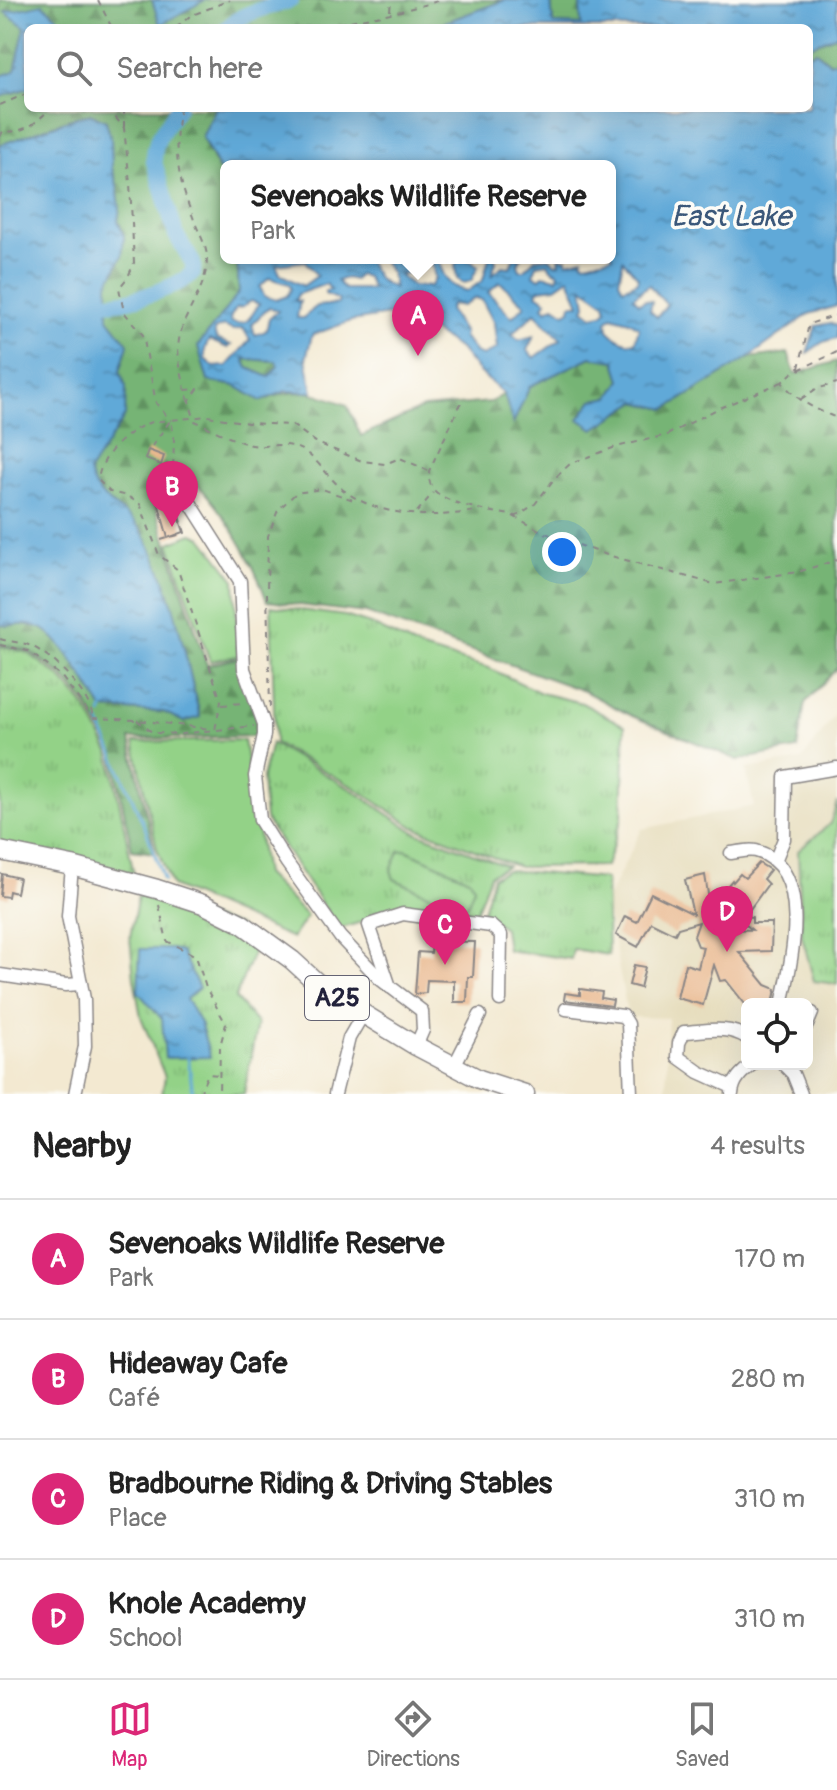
<!DOCTYPE html>
<meta charset="utf-8">
<style>
:root{--surface:#fff;--page:#f2f2f2;--text:#222;--muted:#767676;--line:#e0e0e0;--accent:#db2777}
body{margin:0;font-family:Pangolin,sans-serif;background:var(--page);color:var(--text)}
.controls{position:absolute;right:24px;bottom:24px;display:grid;overflow:hidden;border-radius:12px;box-shadow:0 8px 32px #0002}
.controls button{width:72px;height:72px;display:grid;place-items:center;padding:0;border:0;border-bottom:2px solid var(--line);background:var(--surface);color:var(--text);font:40px sans-serif}
.you{position:absolute;left:562px;top:552px;width:28px;height:28px;margin:-20px;border:6px solid #fff;border-radius:50%;background:#1a73e8;box-shadow:0 0 0 12px #1a73e833}
.badge{display:grid;place-items:center;width:52px;height:52px;border-radius:50%;background:var(--accent);color:#fff;font-size:26px;font-weight:700}
.pin{position:absolute;translate:-50% -66px;filter:drop-shadow(0 2px 4px #0008)}
.pin::after{content:'';position:absolute;top:42px;width:28px;height:24px;background:inherit;clip-path:polygon(0 0,100% 0,50% 100%)}
.popup{position:absolute;left:220px;top:160px;width:396px;height:104px;box-sizing:border-box;display:grid;place-content:center;border-radius:12px;background:var(--surface);filter:drop-shadow(0 2px 6px #0005);font-size:26px;white-space:nowrap;color:var(--muted)}
.popup b{font-size:30px;color:var(--text)}
.popup::after{content:'';position:absolute;left:50%;top:100%;margin-left:-16px;border:16px solid transparent;border-top-color:var(--surface)}
.list{margin:0;padding:0;list-style:none}
h2{display:flex;justify-content:space-between;align-items:center;height:104px;margin:0;padding:0 32px;font-size:34px}
h2 small{font-size:26px;font-weight:400;color:var(--muted)}
.list li{display:grid;grid-template-columns:52px 1fr auto;gap:24px;align-items:center;box-sizing:border-box;height:120px;padding:0 32px;border-top:2px solid var(--line)}
.list b{display:block;font-size:30px;white-space:nowrap}
.list p{margin:0;font-size:26px;white-space:nowrap;color:var(--muted)}
.list em{font-size:26px;font-style:normal;color:var(--muted)}
.icon{flex:none;width:44px;height:44px;fill:none;stroke:currentColor;stroke-width:2;stroke-linecap:round;stroke-linejoin:round}
.map{position:relative;flex:none;width:837px;height:1094px;overflow:hidden}
.search{position:absolute;background:var(--surface);box-shadow:0 8px 32px #0002;left:24px;right:24px;top:24px;height:88px;display:flex;align-items:center;gap:20px;box-sizing:border-box;padding:0 28px;border-radius:12px;color:var(--muted);font-size:30px}
.sheet{height:584px;background:var(--surface)}
nav{display:flex;justify-content:space-around;align-items:center;box-sizing:border-box;height:112px;border-top:2px solid var(--line);background:var(--surface);font-size:22px;color:var(--muted)}
nav a{display:grid;justify-items:center;gap:4px}
nav .on{color:var(--accent)}
.map>svg:first-child{display:block}
.built{fill:#e5dbba;fill-rule:evenodd}
.grass{fill:url(#grass-tufts);stroke:#5a7a61;stroke-width:2}
.forest{fill:url(#forest-firs);stroke:#4c6b58;stroke-width:2}
.garden{fill:#93d287;stroke:#5a7a61;stroke-width:2}
.water{fill:url(#water-ripples);stroke:#41668a;stroke-width:2;fill-rule:evenodd}
.lines{fill:none;stroke-linecap:round;stroke-linejoin:round}
.stream{stroke:#60a9d8;stroke-width:3}
.river{stroke:#60a9d8;stroke-width:16}
.building{fill:#e9b88e;fill-rule:evenodd}
.minor-casing{stroke:#8a8686;stroke-width:15}
.highway-casing{stroke:#8a8686;stroke-width:21}
.path{stroke:#8a8686;stroke-width:2;stroke-dasharray:6 6;stroke-linecap:butt}
.minor{stroke:#fff;stroke-width:12}
.highway{stroke:#fff;stroke-width:18}
.labels{text-anchor:middle;dominant-baseline:central;stroke-width:7;stroke-linejoin:round;paint-order:stroke}
.shield{fill:#fdfcf7;stroke:#646373;stroke-width:2}
.shield-label{font-size:26px;font-weight:bold;fill:#22223b}
.water-label{font-size:30px;font-style:italic;fill:#3b587a;stroke:#fdfcf7}
</style>
<div class="map">
<svg width="837" height="1094" viewBox="0 0 837 1094">
<defs>
<pattern id="grass-tufts" width="24" height="20" patternUnits="userSpaceOnUse" patternTransform="scale(2)"><rect width="24" height="20" fill="#93d287"/><path d="M3 7l-1-3M5 7V3M7 7l1-3M15 17l-1-3M17 17v-4M19 17l1-3" fill="none" stroke="#7eb475"/></pattern>
<pattern id="forest-firs" width="22" height="20" patternUnits="userSpaceOnUse" patternTransform="scale(2)"><rect width="22" height="20" fill="#76b474"/><path d="M5 1l3.5 6h-7zM16 11l3.5 6h-7z" fill="#609260"/></pattern>
<pattern id="water-ripples" width="26" height="14" patternUnits="userSpaceOnUse" patternTransform="scale(2)"><rect width="26" height="14" fill="#60a9d8"/><path d="M2 4q2-2 4 0t4 0M15 11q2-2 4 0t4 0" fill="none" stroke="#4f89b0"/></pattern>
</defs>
<rect width="100%" height="100%" fill="#fdfcf7"/>
<filter id="ink" filterUnits="userSpaceOnUse"><feTurbulence type="fractalNoise" baseFrequency=".0125" numOctaves="2"/><feDisplacementMap in="SourceGraphic" scale="16" xChannelSelector="R" yChannelSelector="G"/><feConvolveMatrix kernelMatrix="1 2 1 2 8 2 1 2 1" color-interpolation-filters="sRGB"/></filter>
<filter id="wash" filterUnits="userSpaceOnUse"><feTurbulence type="fractalNoise" baseFrequency=".006" numOctaves="4" result="noise"/><feDisplacementMap in="SourceGraphic" scale="32" xChannelSelector="R" yChannelSelector="G"/><feGaussianBlur stdDeviation="1.8" result="paint"/><feColorMatrix in="noise" values="0 0 0 0 0 0 0 0 0 0 0 0 0 0 0 0 0 1.4 0 .05"/><feComposite in="paint" operator="in"/></filter>
<g filter="url(#wash)">
<rect width="100%" height="100%" fill="#f3e9d1"/>
<path class="built" d="M837,712V1094H666L668,1018L628,1017L606,901L642,829L754,806L746,769L802,760ZM747,1004H807V1064H747Z"/>
<g class="grass">
<path d="M271,606L345,616L370,624L422,649L489,668L541,693L582,703L625,726L622,818L606,866L519,867L414,827L355,788L275,743Z"/>
<path d="M0,646L28,653L60,677L85,706L109,752L134,875L0,845Z"/>
<path d="M271,743L354,791L413,831L507,866L490,875L474,918L403,909L339,929L265,819L262,778Z"/>
<path d="M837,802V984L814,981L802,936L798,851L830,824Z"/>
<path d="M507,870L606,879L608,955L573,949L571,959L507,950L504,928L493,920L481,917L493,877Z"/>
<path d="M138,895L238,926L257,943L235,998L257,1023L244,1094H162L165,1077L141,1017L134,978L130,937Z"/>
</g>
<g class="forest">
<path d="M0,0H505L429,28H28V108H216L202,138L217,168L226,176V258H237L239,292L198,346L208,381L236,386L261,401C299,386 311,391 347,405L361,436L423,408L491,402L504,394L513,423L530,386L591,357L615,361L621,380L610,397L580,419L594,429L636,402L666,409L748,358L788,353L795,374L837,361V668L805,703L797,749L738,760L632,716L584,691L366,613L267,601C252,557 219,501 183,471L158,479L149,488L207,665L238,658L256,715V736L130,739L155,853L132,850L112,752L87,704L62,675L29,651L0,644V625C14,627 29,621 43,629C63,641 90,688 103,709L164,712L184,722L200,716L184,648L153,553L139,527L93,489L89,472L124,397L126,387L120,371L128,344L108,318V283L122,256L124,237L118,221L120,208L117,184L112,168L111,139L76,117L0,145Z"/>
<path d="M551,0H580L582,25L553,24Z"/>
<path d="M837,35V61L831,63L816,51L809,54V46Z"/>
<path d="M244,359L276,361L279,366L269,377L248,368Z"/>
</g>
<g class="garden">
<path d="M192,534L202,537L235,580L238,656L210,661L169,543Z"/>
<path d="M244,740L265,874L307,916L292,938L172,886L157,849L134,742Z"/>
<path d="M406,850L471,880L474,887L467,906L459,908L394,879L391,870L399,851Z"/>
</g>
<g class="water">
<path d="M152,0H205L160,25Z"/>
<path d="M505,0H551L553,24L581,25L580,0H837V35L809,46V28H429Z"/>
<path d="M43,4L63,22L28,28V88L0,97V76L15,71L25,27L5,12Z"/>
<path d="M816,51L830,63L837,61V306L809,314L748,358L666,409L636,402L594,429L579,419L593,400L610,397L621,380L615,361L591,357L530,386L513,424L504,394L479,372L461,350L422,324L389,315L351,321L312,335L306,359L313,392L286,391L261,401L236,386L208,381L198,346L239,292L237,258H369L368,262L380,281L394,288L391,274L382,258H394L399,264L413,258H423L416,272L399,275L413,286H431L435,278L431,258H439C442,277 449,288 468,291L483,280L489,258H495L496,262L491,276L502,266L510,267L514,258H521L518,264L520,270H524L536,258H550L555,264L560,263L559,258H567V262L583,258L582,261L586,263L613,256L610,250V166H226V176L218,168L202,137L216,108H809V54ZM623,260L638,277L637,282L623,288L619,281ZM305,261L317,276L303,286L280,274L276,265ZM548,263L551,269L559,273L557,278L543,275L540,278L533,275L537,265ZM359,275L367,277L372,289H344L337,281L346,278L354,280ZM269,278L289,284L291,289L287,296L276,300L264,296L260,287ZM569,278L580,304H571L570,310L565,313L554,306L547,310L543,306L547,301L537,294L539,289L556,287ZM500,282L525,305L512,317L488,292ZM326,284L331,290L325,291V294L339,300L338,304L317,306L303,318H297L300,301H295L298,294ZM649,285L667,305L657,317L650,311L652,301L645,300L639,303L633,297ZM583,287L605,303L607,310L602,314L593,316L584,309L586,305ZM475,298L482,300L494,323L497,348L483,356L477,354L463,337L464,333L449,310L451,304L463,306ZM251,301L259,304C251,316 247,328 231,322L230,318L236,308L243,307ZM269,307L278,311L269,319L266,331L255,335L252,324ZM535,313L561,339L534,358L527,350L534,336L519,340L512,334ZM612,316L629,321L639,327L635,342C626,345 614,337 608,330L607,321ZM223,326L233,330L243,328L250,340L227,366L214,367L205,359V348L209,340L228,348L231,345L216,339L214,330ZM244,359L276,361L278,366L269,377L248,368Z"/>
<path d="M92,114L106,121L111,139L112,168L117,185L120,208L118,221L124,236L122,256L108,284V318L128,344L120,371L126,387L125,416L89,472C97,505 125,506 141,530C172,580 186,659 200,717L184,722L164,712L103,709C90,688 63,641 43,629C29,621 14,627 0,625V145L77,117Z"/>
<path d="M461,259L472,261L478,267L471,281L464,283L457,279L455,264Z"/>
<path d="M830,323L837,326V338L823,342L807,353L816,326Z"/>
<path d="M140,949H172L181,952L199,988L186,999L201,1025L210,1057L165,1058L162,1019L138,992Z"/>
</g>
<g class="lines">
<g class="stream">
<path d="M101,714L103,709"/>
<path d="M99,722L146,830L164,880"/>
<path d="M188,1057L193,1094"/>
</g>
<g class="river">
<path d="M227,28C244,10 269,9 291,0"/>
<path d="M89,300C113,310 174,290 193,273V263L176,235L154,162C153,138 166,127 178,108"/>
</g>
</g>
<g id="blocks">
<g class="building">
<path d="M148,450L164,456L161,465L145,459Z"/>
<path d="M164,485L166,496L172,495L184,532L168,538L154,488Z"/>
<path d="M759,863L770,870L763,879L768,884L745,916L752,917V923H772L771,951L739,952L766,985L776,989L773,1004H745L726,980L720,981L714,965L703,1005L677,998L685,964L698,968L703,947L698,946L694,936L699,922L678,928L675,934L651,922L638,947L616,935L625,916L637,922L651,893L693,914L685,880L705,875L710,907L732,880L733,882L740,874L745,878ZM725,907L752,930L728,929L727,943L713,927L711,909Z"/>
<path d="M2,874L19,878L16,893L9,891L8,897L0,896Z"/>
<path d="M432,941L475,942L473,977H468L467,1002H454V981L427,980L426,993L415,994L418,952L431,953Z"/>
<path d="M634,965L645,967L640,988L629,985Z"/>
<path d="M580,989L602,992L601,998L613,1000L612,1006L564,1000L565,993L580,995Z"/>
</g>
</g>
</g>
<g filter="url(#ink)">
<use href="#blocks" fill-opacity="0" stroke="#8a8686" stroke-width="2"/>
<g class="lines">
<defs>
<g id="minor">
<path d="M191,504L240,581L244,669L264,724V735L255,776L260,820L287,863L340,937L380,979L422,1011L423,1030L416,1046"/>
<path d="M731,853C739,852 749,849 756,851C814,867 792,962 782,1004"/>
<path d="M775,861L784,839L785,777L837,768"/>
<path d="M72,866L68,916L84,999L85,1046L75,1094"/>
<path d="M0,975L66,985L80,984"/>
<path d="M390,987L369,925L403,914L491,926L501,935L500,1000"/>
<path d="M566,1009L623,1016L628,1024L631,1094"/>
<path d="M807,1025L812,1013"/>
<path d="M783,1064L793,1074L801,1094"/>
<path d="M454,1066L480,1015"/>
<path d="M732,1087L699,1072L678,1057L679,1043L684,1032C705,1031 729,1025 747,1038"/>
<path d="M335,1094L349,1038L363,1014"/>
<path d="M732,1094C733,1080 742,1072 753,1064"/>
</g>
<path id="highway" d="M0,851L72,866L157,889L203,904L241,923L292,960L326,991L416,1046L479,1079L525,1094"/>
</defs>
<use href="#minor" class="minor-casing"/>
<use href="#highway" class="highway-casing"/>
<g class="path">
<path d="M98,0L112,28"/>
<path d="M390,11L391,0"/>
<path d="M176,28L190,16L230,0"/>
<path d="M315,28L401,11L442,0"/>
<path d="M0,105L28,93"/>
<path d="M108,108L124,128L130,183L134,263L128,277L119,288L124,312L143,335L156,403L169,419"/>
<path d="M180,108C172,147 178,180 193,217C197,230 207,245 207,258C207,291 184,310 179,340C176,356 182,373 185,389"/>
<path d="M124,127V108"/>
<path d="M0,137L3,131C23,134 37,123 50,108"/>
<path d="M837,352L792,373L782,382C796,400 816,410 837,418"/>
<path d="M799,368L809,324L837,315"/>
<path d="M801,399L816,389L837,383"/>
<path d="M189,401L185,390L198,389L189,401L195,421C213,429 233,441 252,445C266,448 282,442 295,447C316,455 324,473 340,487C373,517 433,519 475,511"/>
<path d="M461,403L429,471C429,477 429,484 433,489C445,505 497,513 517,516L535,504L554,479L571,463L616,447L667,435L715,410L782,382"/>
<path d="M152,446L170,421"/>
<path d="M417,512L433,493"/>
<path d="M513,516L545,533L607,555L714,584L798,572L837,560"/>
<path d="M161,540L185,533L174,495L177,494L173,471L174,437L171,420L208,416L248,423L292,425L317,443L362,461L385,464L400,458L427,470"/>
<path d="M0,639C10,642 22,642 31,646C54,656 89,693 93,717"/>
<path d="M0,645L28,651L61,676L92,717"/>
<path d="M222,705L243,703"/>
<path d="M270,707L267,593L268,536L278,510L296,493L322,489L356,501"/>
<path d="M93,718L137,720L211,729"/>
<path d="M137,720L153,733L183,734L215,730L221,701L178,570L159,555L140,504L127,496L110,492L98,480C100,457 125,433 146,424C153,421 162,421 171,420"/>
<path d="M217,730L254,726"/>
<path d="M159,905L167,941L196,956L206,988L226,1024L220,1046L219,1094"/>
<path d="M201,1094L202,1087L208,1074L220,1075"/>
</g>
<use href="#minor" class="minor"/>
<use href="#highway" class="highway"/>
</g>
</g>
<g class="labels">
<rect class="shield" x="305" y="976" width="64" height="44" rx="6"/>
<g class="shield-label">
<text x="337" y="998">A25</text>
</g>
<g class="water-label">
<text x="731" y="216">East Lake</text>
</g>
</g>
</svg>
<div class="controls">
<button><svg class="icon" aria-label="locate" viewBox="0 0 24 24"><circle cx="12" cy="12" r="6"/><path d="M12 2v4M12 18v4M2 12h4M18 12h4"/></svg></button>
</div>
<div class="you"></div>
<div class="pin badge" style="left:418px;top:356px">A</div>
<div class="popup"><b>Sevenoaks Wildlife Reserve</b>Park</div>
<div class="pin badge" style="left:172px;top:527px">B</div>
<div class="pin badge" style="left:445px;top:965px">C</div>
<div class="pin badge" style="left:727px;top:952px">D</div>
<div class="search"><svg class="icon" aria-label="search" viewBox="0 0 24 24"><circle cx="10" cy="10" r="6"/><path d="M15 15l6 6"/></svg>Search here</div>
</div>
<section class="sheet">
<h2>Nearby<small>4 results</small></h2>
<ul class="list">
<li><span class="badge">A</span><div><b>Sevenoaks Wildlife Reserve</b><p>Park</p></div><em>170 m</em></li>
<li><span class="badge">B</span><div><b>Hideaway Cafe</b><p>Café</p></div><em>280 m</em></li>
<li><span class="badge">C</span><div><b>Bradbourne Riding &amp; Driving Stables</b><p>Place</p></div><em>310 m</em></li>
<li><span class="badge">D</span><div><b>Knole Academy</b><p>School</p></div><em>310 m</em></li>
</ul>
</section>
<nav>
<a class="on"><svg class="icon" aria-label="map" viewBox="0 0 24 24"><path d="M3 6l6-2 6 2 6-2v14l-6 2-6-2-6 2zM9 4v14M15 6v14"/></svg>Map</a>
<a><svg class="icon" aria-label="directions" viewBox="0 0 24 24"><path d="M12 3l9 9-9 9-9-9zM9 14v-3h6M13 9l2 2-2 2"/></svg>Directions</a>
<a><svg class="icon" aria-label="saved" viewBox="0 0 24 24"><path d="M7 4h10v16l-5-4-5 4z"/></svg>Saved</a>
</nav>
